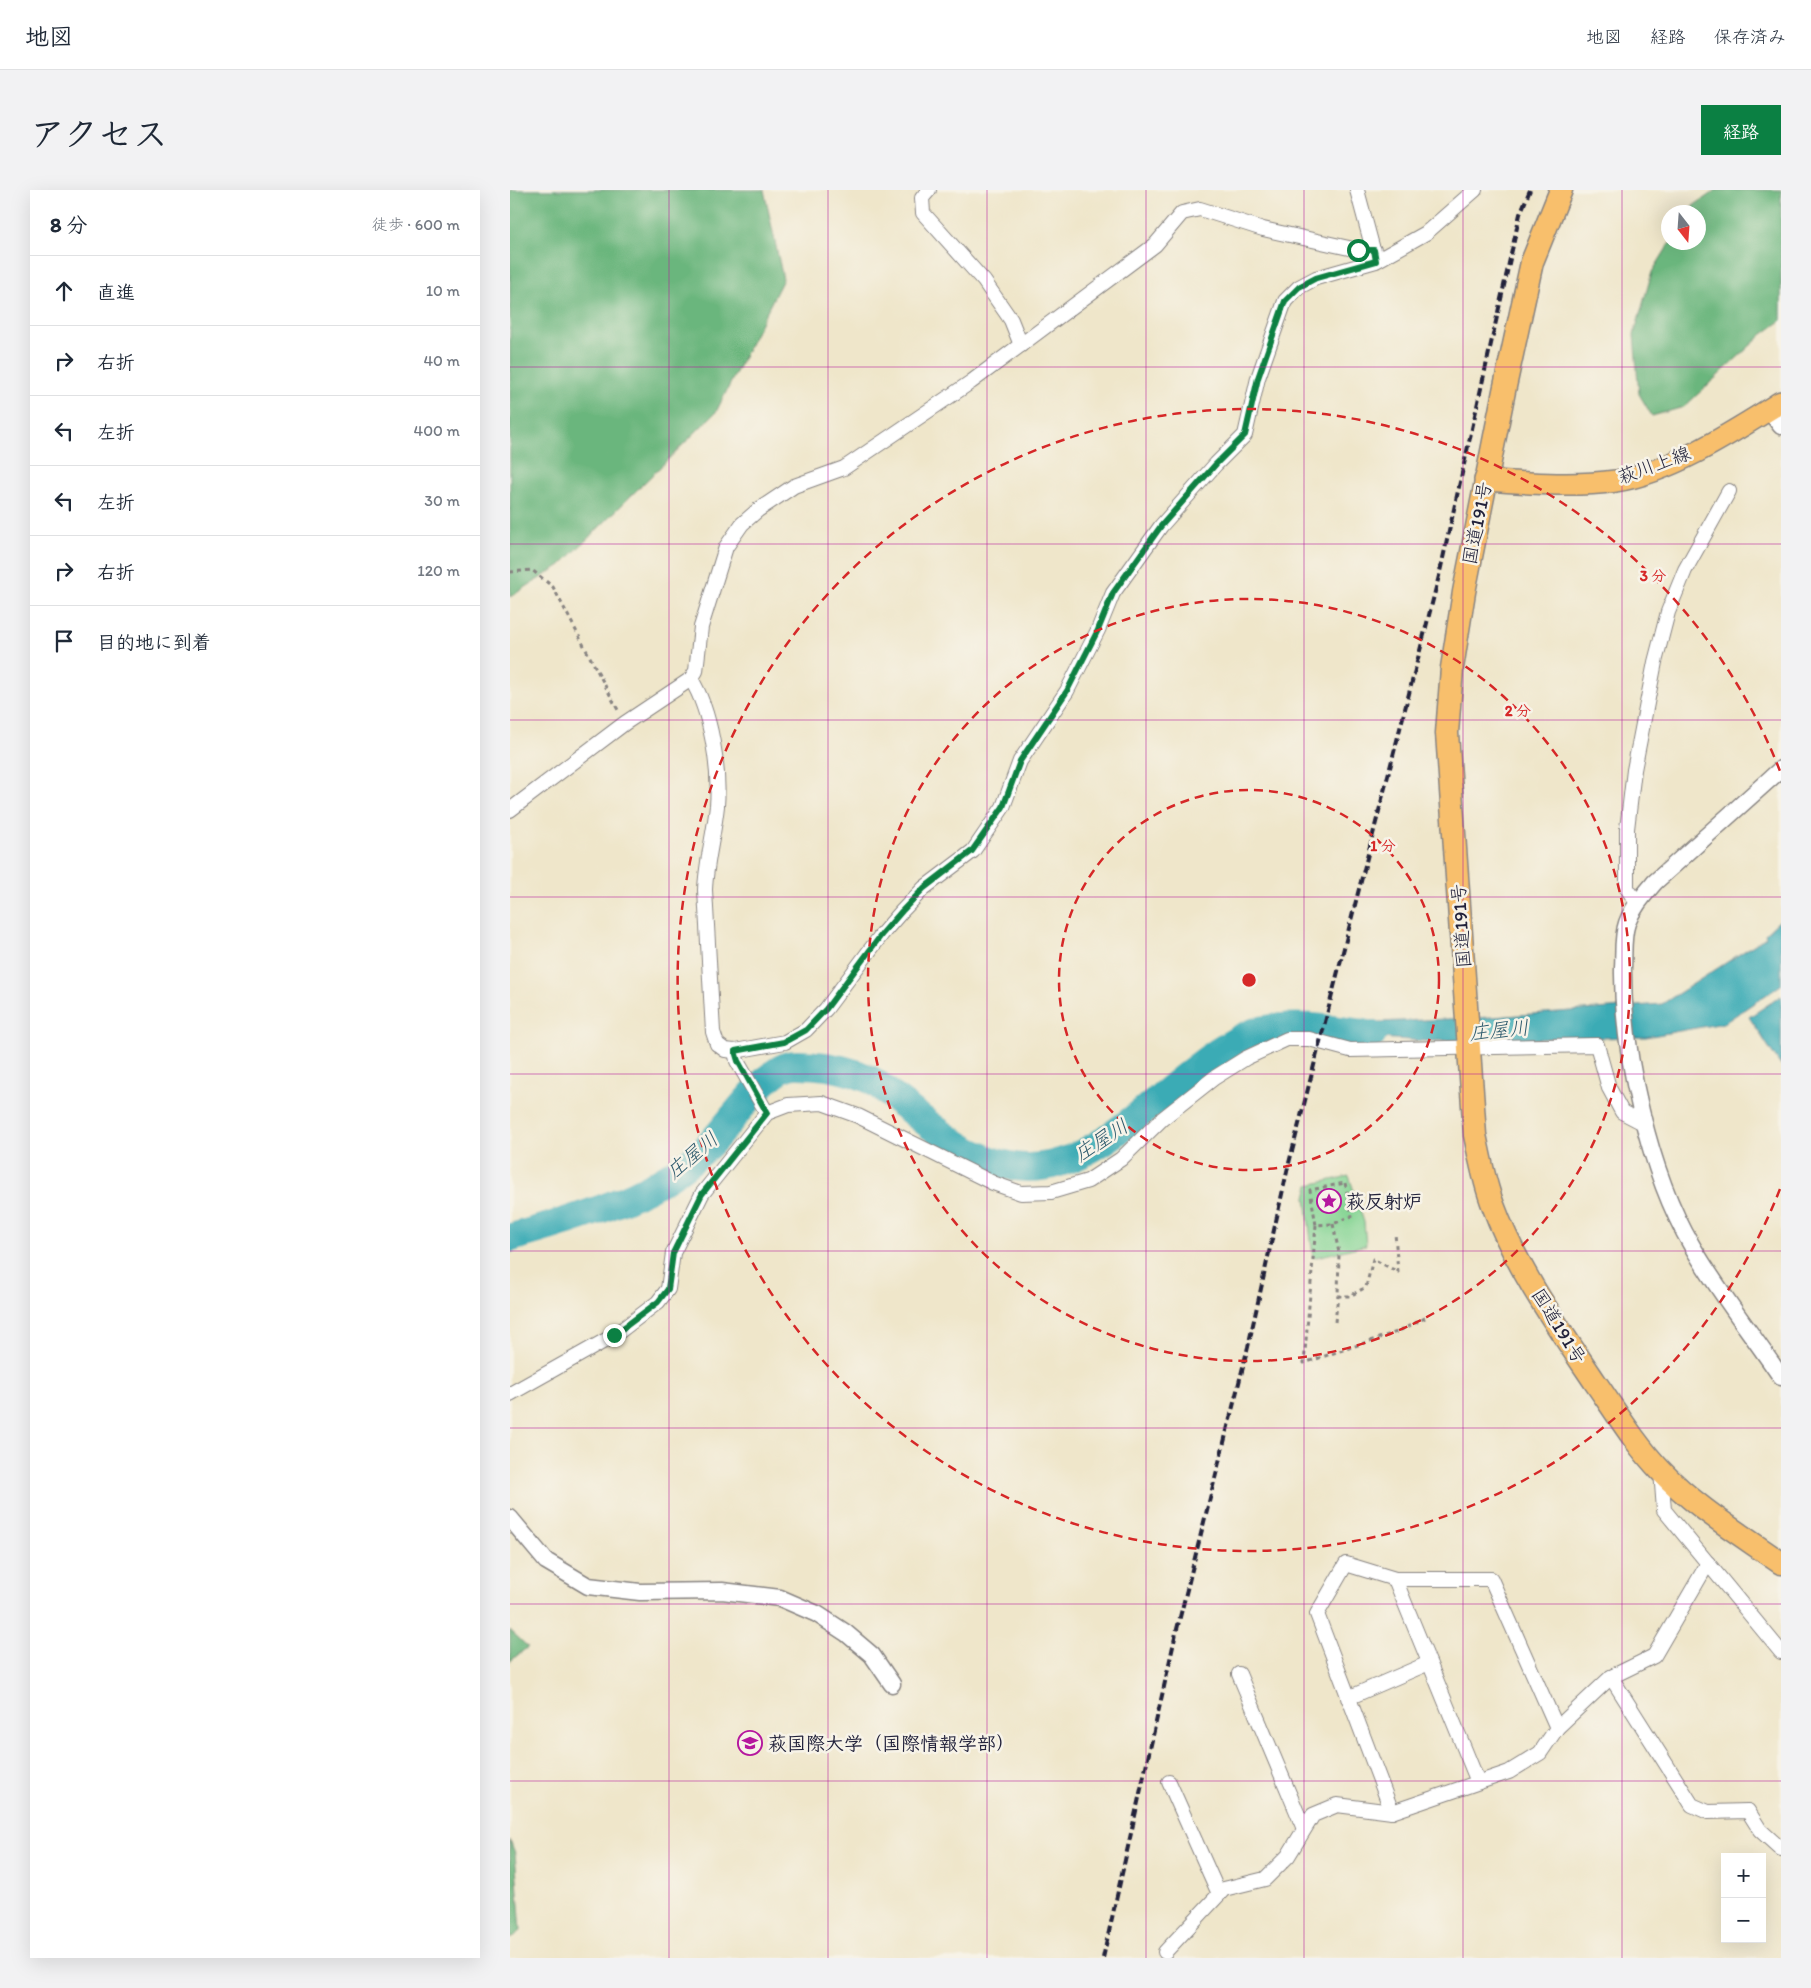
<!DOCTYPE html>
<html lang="ja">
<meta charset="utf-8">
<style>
:root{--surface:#fff;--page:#f2f2f3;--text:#1f2937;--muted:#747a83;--line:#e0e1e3;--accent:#0b8043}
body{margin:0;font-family:Itim,"Klee One",sans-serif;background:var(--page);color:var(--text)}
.controls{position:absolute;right:15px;bottom:15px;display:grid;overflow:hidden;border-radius:0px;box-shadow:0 5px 20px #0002}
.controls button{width:45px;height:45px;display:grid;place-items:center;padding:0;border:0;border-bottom:1px solid var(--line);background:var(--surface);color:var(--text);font:25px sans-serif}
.compass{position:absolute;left:1151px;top:15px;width:45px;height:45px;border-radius:50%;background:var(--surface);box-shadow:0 5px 20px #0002;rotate:163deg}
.stop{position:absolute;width:15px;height:15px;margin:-11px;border:4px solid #0b8043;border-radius:50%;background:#fff}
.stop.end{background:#0b8043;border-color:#fff;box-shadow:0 1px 5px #0008}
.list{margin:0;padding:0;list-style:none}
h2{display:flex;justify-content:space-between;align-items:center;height:65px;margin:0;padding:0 20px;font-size:21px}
h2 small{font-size:16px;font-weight:400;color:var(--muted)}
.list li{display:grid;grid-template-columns:32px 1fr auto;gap:15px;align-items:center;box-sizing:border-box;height:70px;padding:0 20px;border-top:1px solid var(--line)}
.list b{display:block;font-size:19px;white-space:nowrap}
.list em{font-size:16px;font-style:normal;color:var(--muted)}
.icon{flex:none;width:28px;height:28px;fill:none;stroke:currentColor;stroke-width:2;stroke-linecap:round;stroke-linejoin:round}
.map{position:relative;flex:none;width:1271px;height:1768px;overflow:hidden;border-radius:0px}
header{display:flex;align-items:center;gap:30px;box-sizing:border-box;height:70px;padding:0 25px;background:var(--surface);border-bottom:1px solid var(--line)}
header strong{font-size:24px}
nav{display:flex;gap:28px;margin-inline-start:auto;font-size:18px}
.intro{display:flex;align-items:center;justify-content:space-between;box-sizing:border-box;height:120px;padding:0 30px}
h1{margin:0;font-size:35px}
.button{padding:12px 22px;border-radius:0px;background:var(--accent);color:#fff;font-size:18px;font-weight:700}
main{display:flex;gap:30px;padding:0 30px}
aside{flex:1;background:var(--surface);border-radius:0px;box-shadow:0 5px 20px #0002}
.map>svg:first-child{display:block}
.green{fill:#84d493;stroke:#537b67}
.forest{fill:#6bb67d;stroke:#466c5c}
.water{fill:#3aabb5;stroke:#2e6678}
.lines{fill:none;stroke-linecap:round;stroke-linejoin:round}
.river{stroke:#3aabb5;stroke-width:29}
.minor-casing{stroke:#888482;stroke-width:16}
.tertiary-casing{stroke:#888482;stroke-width:19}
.primary-casing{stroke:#888482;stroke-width:24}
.trunk-casing{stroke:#888482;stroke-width:25}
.path{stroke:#888482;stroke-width:3;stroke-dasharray:4 4;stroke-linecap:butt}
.minor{stroke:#fff;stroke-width:14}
.tertiary{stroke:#fff;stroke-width:16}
.primary{stroke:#f8bf6c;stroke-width:21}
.trunk{stroke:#f8bf6c;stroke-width:22}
.rail{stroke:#22223b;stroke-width:4;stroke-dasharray:8 4;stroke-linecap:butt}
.route{stroke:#0b8043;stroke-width:6}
.grid{fill:none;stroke:#b5179e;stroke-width:1;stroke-opacity:0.55}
.ring{fill:none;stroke:#d62828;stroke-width:2.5;stroke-dasharray:9 6}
.labels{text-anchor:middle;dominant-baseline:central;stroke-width:5;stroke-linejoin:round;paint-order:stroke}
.street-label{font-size:19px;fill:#22223b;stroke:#f7f3e8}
.poi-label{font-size:19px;font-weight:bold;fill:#22223b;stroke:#f7f3e8;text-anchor:start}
.water-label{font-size:20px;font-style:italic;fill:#2c596c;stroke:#f7f3e8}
.centre{fill:#d62828;stroke:#f7f3e8;stroke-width:2.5}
.ring-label{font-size:15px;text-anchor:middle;font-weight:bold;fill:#d62828;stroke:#f7f3e8;stroke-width:5;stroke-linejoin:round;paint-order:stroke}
</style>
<header>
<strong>地図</strong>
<nav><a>地図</a><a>経路</a><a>保存済み</a></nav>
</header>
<div class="intro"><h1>アクセス</h1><a class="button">経路</a></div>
<main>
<aside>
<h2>8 分<small>徒歩 · 600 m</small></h2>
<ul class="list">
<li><svg class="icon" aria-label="ahead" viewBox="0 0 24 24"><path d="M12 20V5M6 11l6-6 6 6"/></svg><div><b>直進</b></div><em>10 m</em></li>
<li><svg class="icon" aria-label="right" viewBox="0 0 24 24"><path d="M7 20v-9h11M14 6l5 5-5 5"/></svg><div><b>右折</b></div><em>40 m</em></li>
<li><svg class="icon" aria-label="left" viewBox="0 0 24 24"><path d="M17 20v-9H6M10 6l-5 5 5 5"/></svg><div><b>左折</b></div><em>400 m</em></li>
<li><svg class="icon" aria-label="left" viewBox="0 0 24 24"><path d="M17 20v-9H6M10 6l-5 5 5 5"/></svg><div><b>左折</b></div><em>30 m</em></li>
<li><svg class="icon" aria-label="right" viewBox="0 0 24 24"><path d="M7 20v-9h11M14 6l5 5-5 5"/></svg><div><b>右折</b></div><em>120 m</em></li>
<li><svg class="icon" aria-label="arrive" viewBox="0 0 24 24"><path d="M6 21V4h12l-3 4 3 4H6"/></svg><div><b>目的地に到着</b></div></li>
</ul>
</aside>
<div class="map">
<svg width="1271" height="1768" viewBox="0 0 1271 1768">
<rect width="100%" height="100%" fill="#f7f3e8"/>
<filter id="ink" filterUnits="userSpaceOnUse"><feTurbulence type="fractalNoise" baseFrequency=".02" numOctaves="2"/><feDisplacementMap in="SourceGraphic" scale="10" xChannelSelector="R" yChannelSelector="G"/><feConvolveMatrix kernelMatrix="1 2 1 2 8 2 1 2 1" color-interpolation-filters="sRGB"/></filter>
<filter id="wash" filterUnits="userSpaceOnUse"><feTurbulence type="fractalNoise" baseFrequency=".0096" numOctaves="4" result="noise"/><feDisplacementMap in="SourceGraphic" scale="20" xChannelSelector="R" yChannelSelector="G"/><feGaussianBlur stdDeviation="1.12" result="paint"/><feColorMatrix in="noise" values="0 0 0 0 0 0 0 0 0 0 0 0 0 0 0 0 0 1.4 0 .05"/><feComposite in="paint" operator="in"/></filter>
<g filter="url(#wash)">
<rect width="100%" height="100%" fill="#efe6ca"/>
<path class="green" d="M839,986L854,1032L856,1055L803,1068L796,1008L799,995Z"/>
<g class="forest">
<path d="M0,0H254L273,89L206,222L51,375L0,407Z"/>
<path d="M1206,0H1271V131L1253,144L1174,217L1142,226L1129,204L1124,145L1142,82L1160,53L1188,52V22H1179L1183,16Z"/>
<path d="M0,1440L18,1457L0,1471Z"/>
<path d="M0,1650L5,1663L11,1741L0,1749Z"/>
</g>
<g class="water">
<path d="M1271,729V795L1214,833L1136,847L915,851L822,845V834L983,827L1152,814L1256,747L1255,744Z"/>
<path d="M1271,806V876L1239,827Z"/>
</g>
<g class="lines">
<path class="river" d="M0,1048C71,1027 146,1007 200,954C220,934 255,880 281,875C287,874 295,875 301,875C320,876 342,881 359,889C369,894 378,903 387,910C427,940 472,982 527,977C594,972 657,893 713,859C724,852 736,844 748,841C785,832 826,840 862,845"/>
</g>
</g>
<g filter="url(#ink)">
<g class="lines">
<defs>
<g id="minor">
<path d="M419,0L412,8L413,23L474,91L501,130L511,155"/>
<path d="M847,0L865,67"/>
<path d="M181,489C201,521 210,579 207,616C204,645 196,672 195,700L203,842L207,854L215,860L225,861L275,852L296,840L316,819L372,744L392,721L414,698L463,661L493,617L510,571L557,501L588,440L603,403L651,336L706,274L735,245L748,188L775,111L789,97L806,88L866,71L916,43L965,0"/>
<path d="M0,620L115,533L181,489L186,481L191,437L216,357L232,334L248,320L284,296L334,278L461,192L645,55L672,23L690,19L753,39L848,60H864"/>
<path d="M1127,713L1117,698V639L1124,580L1145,472L1158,422L1175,380L1219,301"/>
<path d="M225,861L227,871L257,923"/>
<path d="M0,1204L105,1145L148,1112L158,1099L163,1063L192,1004L257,923L278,915L312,913L348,926L483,993L511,1003L541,1002L578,991L611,969L652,929L704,888L736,868L777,849H799L840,860L1087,855L1099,898L1112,922L1135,934"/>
<path d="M1151,1281L1154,1320L1271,1462"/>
<path d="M885,1389L968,1592"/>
<path d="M729,1484L794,1639"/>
<path d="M1101,1487L1182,1615L1198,1622L1238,1621L1250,1640L1271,1659"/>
<path d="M838,1508L919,1473"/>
<path d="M659,1592L709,1704"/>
<path d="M882,1622L807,1424L836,1374L885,1389H981L1047,1538"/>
<path d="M655,1762L714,1699L755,1689L778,1666L803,1625L827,1615L882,1622L999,1582L1030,1563L1047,1538L1101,1487L1144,1466L1198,1373"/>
</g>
<g id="tertiary">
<path d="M1259,220L1271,236"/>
<path d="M1271,579L1145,692C1134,705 1123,717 1117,733C1112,747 1114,764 1113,778C1112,862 1139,983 1182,1056C1208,1101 1242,1144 1271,1187"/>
<path d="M0,1328L36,1371L78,1396L130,1402L212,1401L270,1408L307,1424L336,1443L362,1465L382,1494"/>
</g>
<path id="primary" d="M975,290C1019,293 1062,297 1106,291C1162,282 1223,242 1271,212"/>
<path id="trunk" d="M1051,0L1022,72L994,201L954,402L942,478L937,543L965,945C970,968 974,992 983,1015C1006,1078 1048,1137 1085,1192C1106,1222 1125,1254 1151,1281C1185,1317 1230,1344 1271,1373"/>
</defs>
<use href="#minor" class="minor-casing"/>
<use href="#tertiary" class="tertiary-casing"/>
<use href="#primary" class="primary-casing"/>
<use href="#trunk" class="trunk-casing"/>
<g class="path">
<path d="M0,382L22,380L43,397L109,522"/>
<path d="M835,993L842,1026L823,1034L806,1035L800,1000Z"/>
<path d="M823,1034L829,1063L828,1106H840L856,1097L863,1069L888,1082L885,1043"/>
<path d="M806,1035L794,1173L887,1142L917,1127"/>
<path d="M825,1132L828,1106"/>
</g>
<use href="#minor" class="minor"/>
<use href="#tertiary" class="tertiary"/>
<use href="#primary" class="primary"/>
<use href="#trunk" class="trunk"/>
<path class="rail" d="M593,1768L666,1443L738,1157L778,977L929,386L1010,24L1020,0"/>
</g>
</g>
<g class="lines" filter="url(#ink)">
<path class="route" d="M104,1145L148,1112L158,1099L163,1063L192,1004L257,923L228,871L225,861L274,852L296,840L316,819L372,744L392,721L414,698L462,661L493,617L510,571L557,501L588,440L603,403L651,336L706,274L735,245L748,188L775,111L789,97L806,88L866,71L864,60H848"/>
</g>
<path class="grid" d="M159,0V1768M318,0V1768M477,0V1768M636,0V1768M794,0V1768M953,0V1768M1112,0V1768M0,177H1271M0,354H1271M0,530H1271M0,707H1271M0,884H1271M0,1061H1271M0,1238H1271M0,1414H1271M0,1591H1271"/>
<g class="ring">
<circle cx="739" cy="790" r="190"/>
<circle cx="739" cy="790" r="381"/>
<path d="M1270 999A571 571 0 1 1 1270 581"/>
</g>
<defs>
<symbol id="sight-ring" viewBox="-11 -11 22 22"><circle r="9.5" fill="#f7f3e8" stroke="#b5179e" stroke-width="1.5"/><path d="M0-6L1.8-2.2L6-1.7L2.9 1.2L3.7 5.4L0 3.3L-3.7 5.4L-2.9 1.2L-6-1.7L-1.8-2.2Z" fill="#b5179e"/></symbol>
<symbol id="university-ring" viewBox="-11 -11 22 22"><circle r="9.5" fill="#f7f3e8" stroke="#b5179e" stroke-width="1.5"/><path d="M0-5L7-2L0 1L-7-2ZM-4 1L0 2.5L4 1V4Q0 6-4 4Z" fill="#b5179e"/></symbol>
</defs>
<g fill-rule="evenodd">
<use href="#sight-ring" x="805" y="997" width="28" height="28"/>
<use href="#university-ring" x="226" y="1539" width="28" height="28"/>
</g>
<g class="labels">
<g class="street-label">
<text transform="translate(1144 275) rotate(-20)">萩川上線</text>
<text transform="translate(967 333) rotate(-79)">国道191号</text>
<text transform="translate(951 736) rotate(-94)">国道191号</text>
<text transform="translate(1049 1136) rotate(58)">国道191号</text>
</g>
<g class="poi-label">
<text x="836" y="1011">萩反射炉</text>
<text x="258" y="1553">萩国際大学（国際情報学部）</text>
</g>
<g class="water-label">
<text transform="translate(989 840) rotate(-6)">庄屋川</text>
<text transform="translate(591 950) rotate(-33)">庄屋川</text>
<text transform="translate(182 965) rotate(-40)">庄屋川</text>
</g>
</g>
<circle cx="739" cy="790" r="8" class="centre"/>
<g class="ring-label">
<text x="1143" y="391">3 分</text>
<text x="1008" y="526">2 分</text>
<text x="873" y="661">1 分</text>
</g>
</svg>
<div class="controls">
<button>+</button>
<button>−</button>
</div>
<svg class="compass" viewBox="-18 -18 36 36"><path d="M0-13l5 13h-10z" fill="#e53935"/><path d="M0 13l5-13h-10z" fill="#747a83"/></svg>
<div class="stop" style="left:848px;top:60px"></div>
<div class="stop end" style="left:104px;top:1145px"></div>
</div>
</main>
